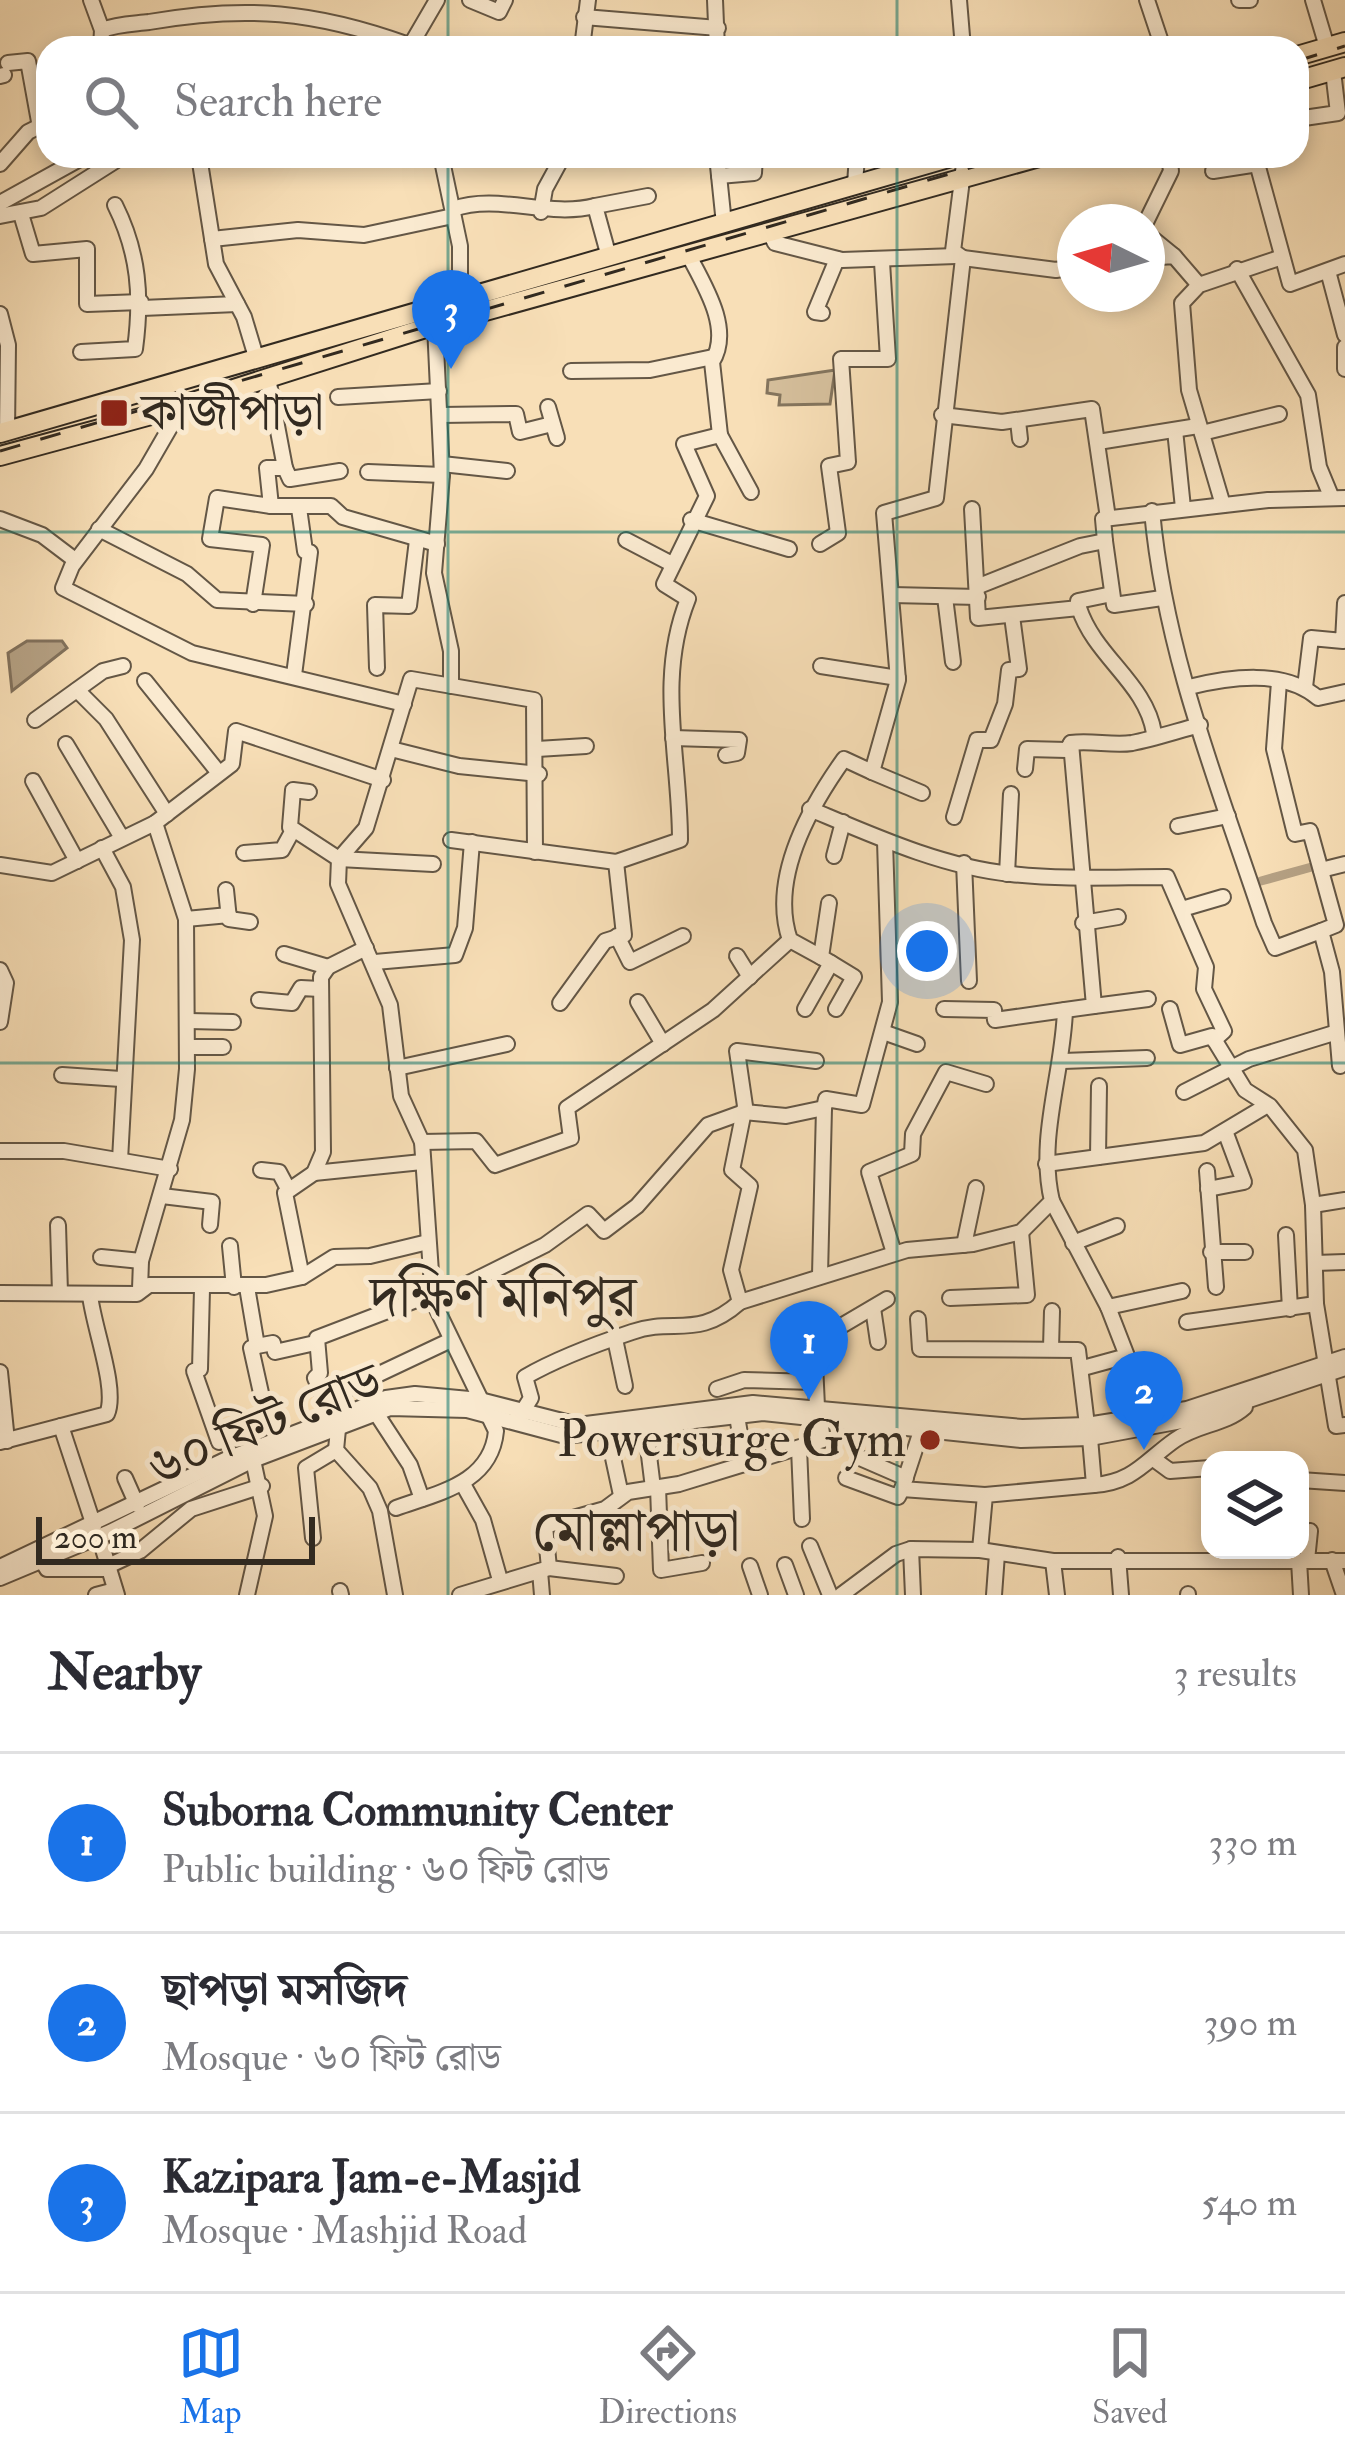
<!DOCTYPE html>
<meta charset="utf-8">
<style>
:root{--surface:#fff;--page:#f7f7f7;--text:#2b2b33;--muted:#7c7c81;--line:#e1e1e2;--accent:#1a73e8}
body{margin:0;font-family:"IM FELL Double Pica","Noto Serif Bengali",serif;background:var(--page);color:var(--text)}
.controls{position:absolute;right:36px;bottom:36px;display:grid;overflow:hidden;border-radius:24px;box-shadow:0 6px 18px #0003}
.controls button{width:108px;height:108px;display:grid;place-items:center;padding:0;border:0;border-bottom:3px solid var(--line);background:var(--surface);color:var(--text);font:60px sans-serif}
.compass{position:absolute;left:1057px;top:204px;width:108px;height:108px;border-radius:50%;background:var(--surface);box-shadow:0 6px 18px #0003;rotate:275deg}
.scale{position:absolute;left:36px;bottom:30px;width:279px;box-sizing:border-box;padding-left:12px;border:6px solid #322a20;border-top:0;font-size:33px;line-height:42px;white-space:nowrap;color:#322a20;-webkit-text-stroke:9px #faead0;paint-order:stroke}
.you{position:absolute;left:927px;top:951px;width:42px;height:42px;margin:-30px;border:9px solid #fff;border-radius:50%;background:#1a73e8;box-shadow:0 0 0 18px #1a73e833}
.badge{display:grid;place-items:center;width:78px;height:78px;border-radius:50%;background:var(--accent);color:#fff;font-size:39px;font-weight:700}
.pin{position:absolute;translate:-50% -99px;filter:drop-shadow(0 3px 6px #0008)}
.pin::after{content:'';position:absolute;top:63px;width:42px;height:36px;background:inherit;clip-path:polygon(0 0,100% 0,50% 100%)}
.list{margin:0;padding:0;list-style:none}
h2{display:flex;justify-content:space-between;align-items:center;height:156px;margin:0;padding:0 48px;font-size:51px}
h2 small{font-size:39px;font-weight:400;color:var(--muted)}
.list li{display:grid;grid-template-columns:78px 1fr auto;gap:36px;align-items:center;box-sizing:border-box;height:180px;padding:0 48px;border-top:3px solid var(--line)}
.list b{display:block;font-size:45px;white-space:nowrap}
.list p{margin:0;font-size:39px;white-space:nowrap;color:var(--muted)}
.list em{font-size:39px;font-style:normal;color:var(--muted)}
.icon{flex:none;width:66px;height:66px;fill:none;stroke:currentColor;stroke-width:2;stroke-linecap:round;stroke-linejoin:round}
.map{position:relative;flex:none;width:1345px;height:1595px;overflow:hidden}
.search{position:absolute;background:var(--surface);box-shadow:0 6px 18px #0003;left:36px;right:36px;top:36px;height:132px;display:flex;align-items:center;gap:30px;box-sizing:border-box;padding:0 42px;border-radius:36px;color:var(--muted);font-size:45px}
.sheet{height:696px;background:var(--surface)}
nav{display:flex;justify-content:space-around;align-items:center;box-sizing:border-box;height:168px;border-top:3px solid var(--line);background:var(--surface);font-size:33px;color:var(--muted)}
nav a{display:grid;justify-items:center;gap:6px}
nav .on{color:var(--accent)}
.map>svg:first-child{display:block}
.green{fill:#d6c09d;stroke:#84755e;stroke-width:3}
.water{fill:#b5a184;stroke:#81715c;stroke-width:3}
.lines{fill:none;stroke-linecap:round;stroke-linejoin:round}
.canal{stroke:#b5a184;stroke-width:9}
.minor-casing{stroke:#645746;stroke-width:18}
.major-casing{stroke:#322a20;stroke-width:22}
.minor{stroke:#faead0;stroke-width:14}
.major{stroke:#f8dfb7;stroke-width:18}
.rail{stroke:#322a20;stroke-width:3;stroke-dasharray:21 21;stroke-linecap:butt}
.grid{fill:none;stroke:#0f766e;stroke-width:3;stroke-opacity:0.55}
.poi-dot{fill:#8f2418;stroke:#faead0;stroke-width:4.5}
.labels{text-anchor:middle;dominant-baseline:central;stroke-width:10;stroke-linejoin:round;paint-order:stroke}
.poi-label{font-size:51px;fill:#322a20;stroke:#faead0;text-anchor:start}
.street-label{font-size:51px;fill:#322a20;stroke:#faead0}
.quarter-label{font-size:57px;fill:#322a20;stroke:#faead0}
</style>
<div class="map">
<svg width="1345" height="1595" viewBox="0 0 1345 1595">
<rect width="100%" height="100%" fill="#f8dfb7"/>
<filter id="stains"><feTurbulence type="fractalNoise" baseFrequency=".00167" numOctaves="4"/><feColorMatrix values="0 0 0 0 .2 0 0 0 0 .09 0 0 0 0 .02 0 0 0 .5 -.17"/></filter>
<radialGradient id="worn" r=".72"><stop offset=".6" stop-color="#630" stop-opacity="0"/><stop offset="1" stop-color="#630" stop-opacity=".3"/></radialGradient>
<path class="green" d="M835,370L830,404L779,405L780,395L767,393L768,380Z"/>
<path class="water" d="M27,641H62L67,648L12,691L8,653Z"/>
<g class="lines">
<path class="canal" d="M1261,881L1319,865"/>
<defs>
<g id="minor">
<path d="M91,0L102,30L101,48"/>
<path d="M470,0L499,12L505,0"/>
<path d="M715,0L717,48"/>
<path d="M959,0L963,48"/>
<path d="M1147,0L1163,48"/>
<path d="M1239,0H1250"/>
<path d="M1313,0L1327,47"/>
<path d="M584,17L718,28"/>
<path d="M102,30C117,24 132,24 149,22C246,5 315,11 409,45"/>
<path d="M409,48L437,0"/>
<path d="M582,48L588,0"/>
<path d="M8,63L28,61L40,127"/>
<path d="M0,76L4,75"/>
<path d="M1297,119L1338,113L1333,71"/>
<path d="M199,156L216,264L244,317L256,357"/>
<path d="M441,156L460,246V299"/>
<path d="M717,156L724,224"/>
<path d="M1255,156L1290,284L1345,264"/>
<path d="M0,164L28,132L44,124"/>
<path d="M1213,171L1258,164"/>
<path d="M719,176L754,173L755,156"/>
<path d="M855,184L857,156"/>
<path d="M0,203L85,156"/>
<path d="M453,209C498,193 547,218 595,206"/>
<path d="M541,212L545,189L563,156"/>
<path d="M21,214L33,254L87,249V304L141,302"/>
<path d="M0,216L41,208L123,156"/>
<path d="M1146,222L1171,171L1169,156"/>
<path d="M770,233L775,243L842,260L956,256"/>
<path d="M1147,234L1174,256"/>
<path d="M212,239L298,230L364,235L453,216"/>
<path d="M609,257L595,206L648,196"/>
<path d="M963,258L1056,270L1075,267"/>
<path d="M1147,258L1174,256L1199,285"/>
<path d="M1237,269L1308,395L1319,467L1331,496"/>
<path d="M1328,271L1345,335"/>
<path d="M142,308L237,304"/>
<path d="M822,313L815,312L837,259"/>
<path d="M0,314L8,345L7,431"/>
<path d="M435,325L442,475L434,573L451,651V686"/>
<path d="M1345,347V369"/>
<path d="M81,352L135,349C142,297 139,253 115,205"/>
<path d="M571,371L650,370L713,357"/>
<path d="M338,397L439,391"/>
<path d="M183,405L146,469L72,566L63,588L192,653L404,704"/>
<path d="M548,407L557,438"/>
<path d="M441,415L516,414L520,432L552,424"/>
<path d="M942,415L1002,422L1092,409L1108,518"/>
<path d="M1018,421L1020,439"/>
<path d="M1175,430L1183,508"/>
<path d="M1202,433L1279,414"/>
<path d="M720,435L751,492"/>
<path d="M1098,442L1198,426"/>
<path d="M442,464L507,471"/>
<path d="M285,468L290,479L340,471"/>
<path d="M368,472L442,475"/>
<path d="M1223,505L1189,390L1182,303L1199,285L1282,257"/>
<path d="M271,506H331L343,517L437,544"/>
<path d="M972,509L978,618L1079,608L1078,601L1112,594"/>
<path d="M1152,511C1165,655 1219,787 1264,923L1275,948L1321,931"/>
<path d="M0,519L42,535L75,560"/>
<path d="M691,520L789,549"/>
<path d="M99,529L187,574L217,600L306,604"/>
<path d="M626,540L670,563"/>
<path d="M1105,541L1114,605L1162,598"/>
<path d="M820,544L838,533L829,466L848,462L841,359H888L882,262"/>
<path d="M979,586L1080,546L1105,541L1103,519L1268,500L1345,498"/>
<path d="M892,595L978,597"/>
<path d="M945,597L953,662"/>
<path d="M253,604L262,545L210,539L217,498L271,506L267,468H285L268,378"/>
<path d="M1079,608C1095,657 1146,683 1154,733"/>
<path d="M821,666L898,678"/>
<path d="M377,668L375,605L409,606L417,540"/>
<path d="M294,675L310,552L305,551L299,508"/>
<path d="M145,681L219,773"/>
<path d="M1279,682L1274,749L1295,834L1310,831L1336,925L1321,931L1332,972L1340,1066"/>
<path d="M1189,687C1230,677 1284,669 1318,698L1345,692"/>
<path d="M1305,687L1311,638L1343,641L1345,603"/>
<path d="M77,690L106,719L167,814"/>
<path d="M35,720L103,671L123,666"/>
<path d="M673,738L739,740L737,753L726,755"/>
<path d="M66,744L122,838"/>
<path d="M391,749L459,766L539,774"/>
<path d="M537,749L586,746"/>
<path d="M1025,769L1027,749L1067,750L1071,743C1091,740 1112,746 1132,743C1153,739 1177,731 1200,725"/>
<path d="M872,772L922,793"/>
<path d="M33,781L77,861"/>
<path d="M309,792L293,790L290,827L339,859L433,864"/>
<path d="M810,809C872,835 942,867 1011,874C1063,880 1115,877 1167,877L1206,967L1204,989L1224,1031L1214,1040"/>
<path d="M954,817L977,740H991L1005,704L1009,670L1019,669L1012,616"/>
<path d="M1178,826L1228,816"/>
<path d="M451,840L616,862L680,840C680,757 656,679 688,599L664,584L707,496L684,444L720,435L712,362C732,330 706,288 689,256"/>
<path d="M102,848L123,887L132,940L120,1160"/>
<path d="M244,853L282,850L293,830"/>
<path d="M834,856L843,822"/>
<path d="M964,863L969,981"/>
<path d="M0,865L52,873L155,823L232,764L236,731L383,780"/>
<path d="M1321,870L1345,864"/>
<path d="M1007,874L1011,794"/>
<path d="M226,890L229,919L250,922"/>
<path d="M1182,909L1223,897"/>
<path d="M186,919L229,915"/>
<path d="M1083,923L1118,917"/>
<path d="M617,936L630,962L683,936"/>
<path d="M284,954L328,967"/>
<path d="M737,956L750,977"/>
<path d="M821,957L790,940C769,879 809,808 844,759L872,772L898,680L884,513L936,498L963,258L953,251L965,156"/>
<path d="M375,962L455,955L465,928L472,842"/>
<path d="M831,963L854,977L836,1009"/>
<path d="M0,970L6,983L0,1022"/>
<path d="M259,1000L292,1003L301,988L320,989"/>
<path d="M638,1002L663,1044"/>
<path d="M560,1003L605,941L624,935L616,862"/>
<path d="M1094,1006L1148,999"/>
<path d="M805,1009L831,963L821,957L829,903"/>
<path d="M944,1009L994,1010L995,1020L1065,1010"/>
<path d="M1170,1009L1180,1045L1212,1036L1245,1090L1270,1106L1305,1150L1313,1205L1316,1304L1336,1426L1345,1425"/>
<path d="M189,1021L233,1022"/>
<path d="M883,1032L917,1044"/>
<path d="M188,1047H223"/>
<path d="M1063,1061L1147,1058"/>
<path d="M397,1068L507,1044"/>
<path d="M62,1075L121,1079"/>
<path d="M1184,1092L1249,1059L1334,1033"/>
<path d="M422,1142L476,1141L495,1165L571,1138L567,1108L713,1010L790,940"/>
<path d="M0,1151H64L170,1169"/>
<path d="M1098,1157L1099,1086"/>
<path d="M1046,1164L1204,1143L1266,1106"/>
<path d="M261,1170L279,1172L287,1187"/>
<path d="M1207,1171L1216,1287"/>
<path d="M314,1173L422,1162"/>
<path d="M1208,1189L1244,1182L1225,1131"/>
<path d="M162,1196L212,1202L210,1225"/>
<path d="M1052,1201L1108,1307L1182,1291"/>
<path d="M1313,1205L1345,1200"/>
<path d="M58,1225L60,1293"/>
<path d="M1286,1235L1290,1309"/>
<path d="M1073,1243L1117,1226"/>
<path d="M964,1245L976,1188"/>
<path d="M230,1246L234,1287"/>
<path d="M1211,1252H1245"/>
<path d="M894,1253L869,1172L912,1154L913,1134L946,1072L986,1084"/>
<path d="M101,1257L141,1261"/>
<path d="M1315,1263L1345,1262"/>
<path d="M820,1275L824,1108"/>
<path d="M302,1277L285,1193L314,1173L323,1152L321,977L328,967L366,948"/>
<path d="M247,1287L257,1346L251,1348L263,1402L279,1437"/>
<path d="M140,1289L141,1261L182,1120L187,1069L186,919L155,823"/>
<path d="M202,1289L200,1369L194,1371L219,1442"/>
<path d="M0,1293L137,1294L149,1285H266L302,1277L334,1257L370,1256L428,1242"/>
<path d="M950,1298L1027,1295L1021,1232"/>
<path d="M433,1301L545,1245L588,1214L604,1231L637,1206L708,1125L744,1112L786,1116L824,1108L826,1099L862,1105L890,1002L885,841"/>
<path d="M740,1302L907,1250L973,1244L1021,1232L1052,1201C1037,1138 1063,1074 1065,1010L1094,1006L1071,743"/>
<path d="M873,1308L878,1342"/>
<path d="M918,1319L920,1349L1078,1350L1087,1425"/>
<path d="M1187,1322L1316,1304"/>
<path d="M615,1339L625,1386"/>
<path d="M257,1346L273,1343L275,1352L315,1343"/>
<path d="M1051,1348L1052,1311"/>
<path d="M1083,1368L1127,1356L1108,1307"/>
<path d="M0,1372L7,1441"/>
<path d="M717,1389L744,1380L815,1382"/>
<path d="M324,1400L451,1340"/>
<path d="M817,1407L814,1342L887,1299"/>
<path d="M736,1410L745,1464"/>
<path d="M376,1413L410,1465L422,1499"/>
<path d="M519,1417L531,1398L525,1377C558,1358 596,1344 632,1332C674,1317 697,1340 740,1302L731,1270L750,1186L732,1170L745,1106L737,1051L816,1061"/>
<path d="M645,1423L653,1488"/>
<path d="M61,1426L94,1526"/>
<path d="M607,1430L621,1495"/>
<path d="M921,1431L902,1489L985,1495"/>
<path d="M0,1442L107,1414C118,1389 93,1326 90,1295"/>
<path d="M799,1448L802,1519"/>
<path d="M860,1458L906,1478"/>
<path d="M1155,1460L1170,1471L1210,1468"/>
<path d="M1234,1460H1252"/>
<path d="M125,1478L137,1505"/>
<path d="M846,1478L898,1497L902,1489"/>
<path d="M1300,1480L1345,1483"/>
<path d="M1094,1485C1134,1482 1145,1461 1175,1440C1197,1424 1225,1425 1245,1407"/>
<path d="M464,1486L483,1520L500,1580"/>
<path d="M658,1487L661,1570L702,1563"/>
<path d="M396,1508C437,1493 491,1484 496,1431L433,1301L422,1142L401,1096L390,1005L338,884L339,859L366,828L411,679L534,700L535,852"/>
<path d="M660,1534L686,1529"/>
<path d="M99,1536L117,1595"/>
<path d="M313,1538L306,1468L336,1450"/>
<path d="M810,1546L830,1595"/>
<path d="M911,1549L913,1595"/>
<path d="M980,1550L985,1495L1094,1485L1090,1438"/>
<path d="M1118,1557L1121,1595"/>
<path d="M41,1559L47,1569H109"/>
<path d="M1307,1560L1310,1531"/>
<path d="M1332,1560L1344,1595"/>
<path d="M1053,1561L1057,1595"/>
<path d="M1299,1561L1301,1595"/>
<path d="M785,1565L796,1595"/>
<path d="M108,1566L140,1551L191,1509L262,1486"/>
<path d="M750,1566L760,1595"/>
<path d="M0,1567L227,1459L386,1398L415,1394L480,1400L578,1425L753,1403L1022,1427L1087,1425L1187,1409L1345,1357"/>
<path d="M549,1568L616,1576"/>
<path d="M540,1571L542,1595"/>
<path d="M0,1578L110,1532L253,1460L390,1408L467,1410L565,1436L763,1413L1021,1440L1090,1438L1192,1419L1345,1368"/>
<path d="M340,1591L341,1595"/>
<path d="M96,1595L115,1590"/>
<path d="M247,1595L265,1516L253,1460"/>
<path d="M395,1595L380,1511L370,1488L336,1450L338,1429L315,1378L320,1373L317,1338L432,1294"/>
<path d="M460,1595L549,1568L545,1526L605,1509L628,1492L679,1484L823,1440L820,1420"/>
<path d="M841,1595L896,1554L911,1549L980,1550L1053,1561H1345"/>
<path d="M994,1595L997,1554"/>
<path d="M1188,1595V1594"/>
</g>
<g id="major">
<path d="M1297,56L1345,42"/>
<path d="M1297,81L1345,67"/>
<path d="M0,433L955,156"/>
<path d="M0,456L155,414L435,325L1043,156"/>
</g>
</defs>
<use href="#minor" class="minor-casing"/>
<use href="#major" class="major-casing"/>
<use href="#minor" class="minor"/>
<use href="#major" class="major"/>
<g class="rail">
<path d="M1297,61L1345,46"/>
<path d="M0,451L1011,156"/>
</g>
</g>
<path class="grid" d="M448,0V48M897,0V48M448,156V1595M897,156V1595M0,532H1345M0,1063H1345"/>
<g class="poi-dot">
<rect x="99" y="398" width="30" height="30" rx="6"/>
<circle cx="930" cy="1440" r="12"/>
</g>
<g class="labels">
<g class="poi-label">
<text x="141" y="413">কাজীপাড়া</text>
<text x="906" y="1440" text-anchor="end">Powersurge Gym</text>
</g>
<g class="street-label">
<text transform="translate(264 1425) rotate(-22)">৬০ ফিট রোড</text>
</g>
<g class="quarter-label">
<text x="503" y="1298">দক্ষিণ মনিপুর</text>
<text x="636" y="1532">মোল্লাপাড়া</text>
</g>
</g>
<rect width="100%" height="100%" filter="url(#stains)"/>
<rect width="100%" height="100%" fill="url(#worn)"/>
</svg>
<div class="controls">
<button><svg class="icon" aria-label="layers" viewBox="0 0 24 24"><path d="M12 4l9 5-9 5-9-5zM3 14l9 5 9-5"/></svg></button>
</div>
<svg class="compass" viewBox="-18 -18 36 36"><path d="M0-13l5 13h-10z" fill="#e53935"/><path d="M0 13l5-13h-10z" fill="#7c7c81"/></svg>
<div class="scale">200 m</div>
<div class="you"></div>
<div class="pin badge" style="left:809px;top:1400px">1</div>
<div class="pin badge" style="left:1144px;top:1450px">2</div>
<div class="pin badge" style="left:451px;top:369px">3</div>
<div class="search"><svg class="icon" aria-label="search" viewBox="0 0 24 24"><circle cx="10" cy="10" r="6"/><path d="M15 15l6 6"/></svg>Search here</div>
</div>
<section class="sheet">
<h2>Nearby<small>3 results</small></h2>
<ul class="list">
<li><span class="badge">1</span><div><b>Suborna Community Center</b><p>Public building · ৬০ ফিট রোড</p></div><em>330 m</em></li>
<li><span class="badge">2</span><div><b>ছাপড়া মসজিদ</b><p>Mosque · ৬০ ফিট রোড</p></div><em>390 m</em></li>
<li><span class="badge">3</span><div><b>Kazipara Jam-e-Masjid</b><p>Mosque · Mashjid Road</p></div><em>540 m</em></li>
</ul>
</section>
<nav>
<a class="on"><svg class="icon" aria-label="map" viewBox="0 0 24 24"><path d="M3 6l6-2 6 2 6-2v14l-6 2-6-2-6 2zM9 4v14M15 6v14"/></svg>Map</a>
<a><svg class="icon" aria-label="directions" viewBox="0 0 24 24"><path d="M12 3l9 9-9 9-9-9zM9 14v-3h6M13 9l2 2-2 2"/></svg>Directions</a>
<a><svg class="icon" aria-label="saved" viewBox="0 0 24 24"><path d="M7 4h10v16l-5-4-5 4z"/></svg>Saved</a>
</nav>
